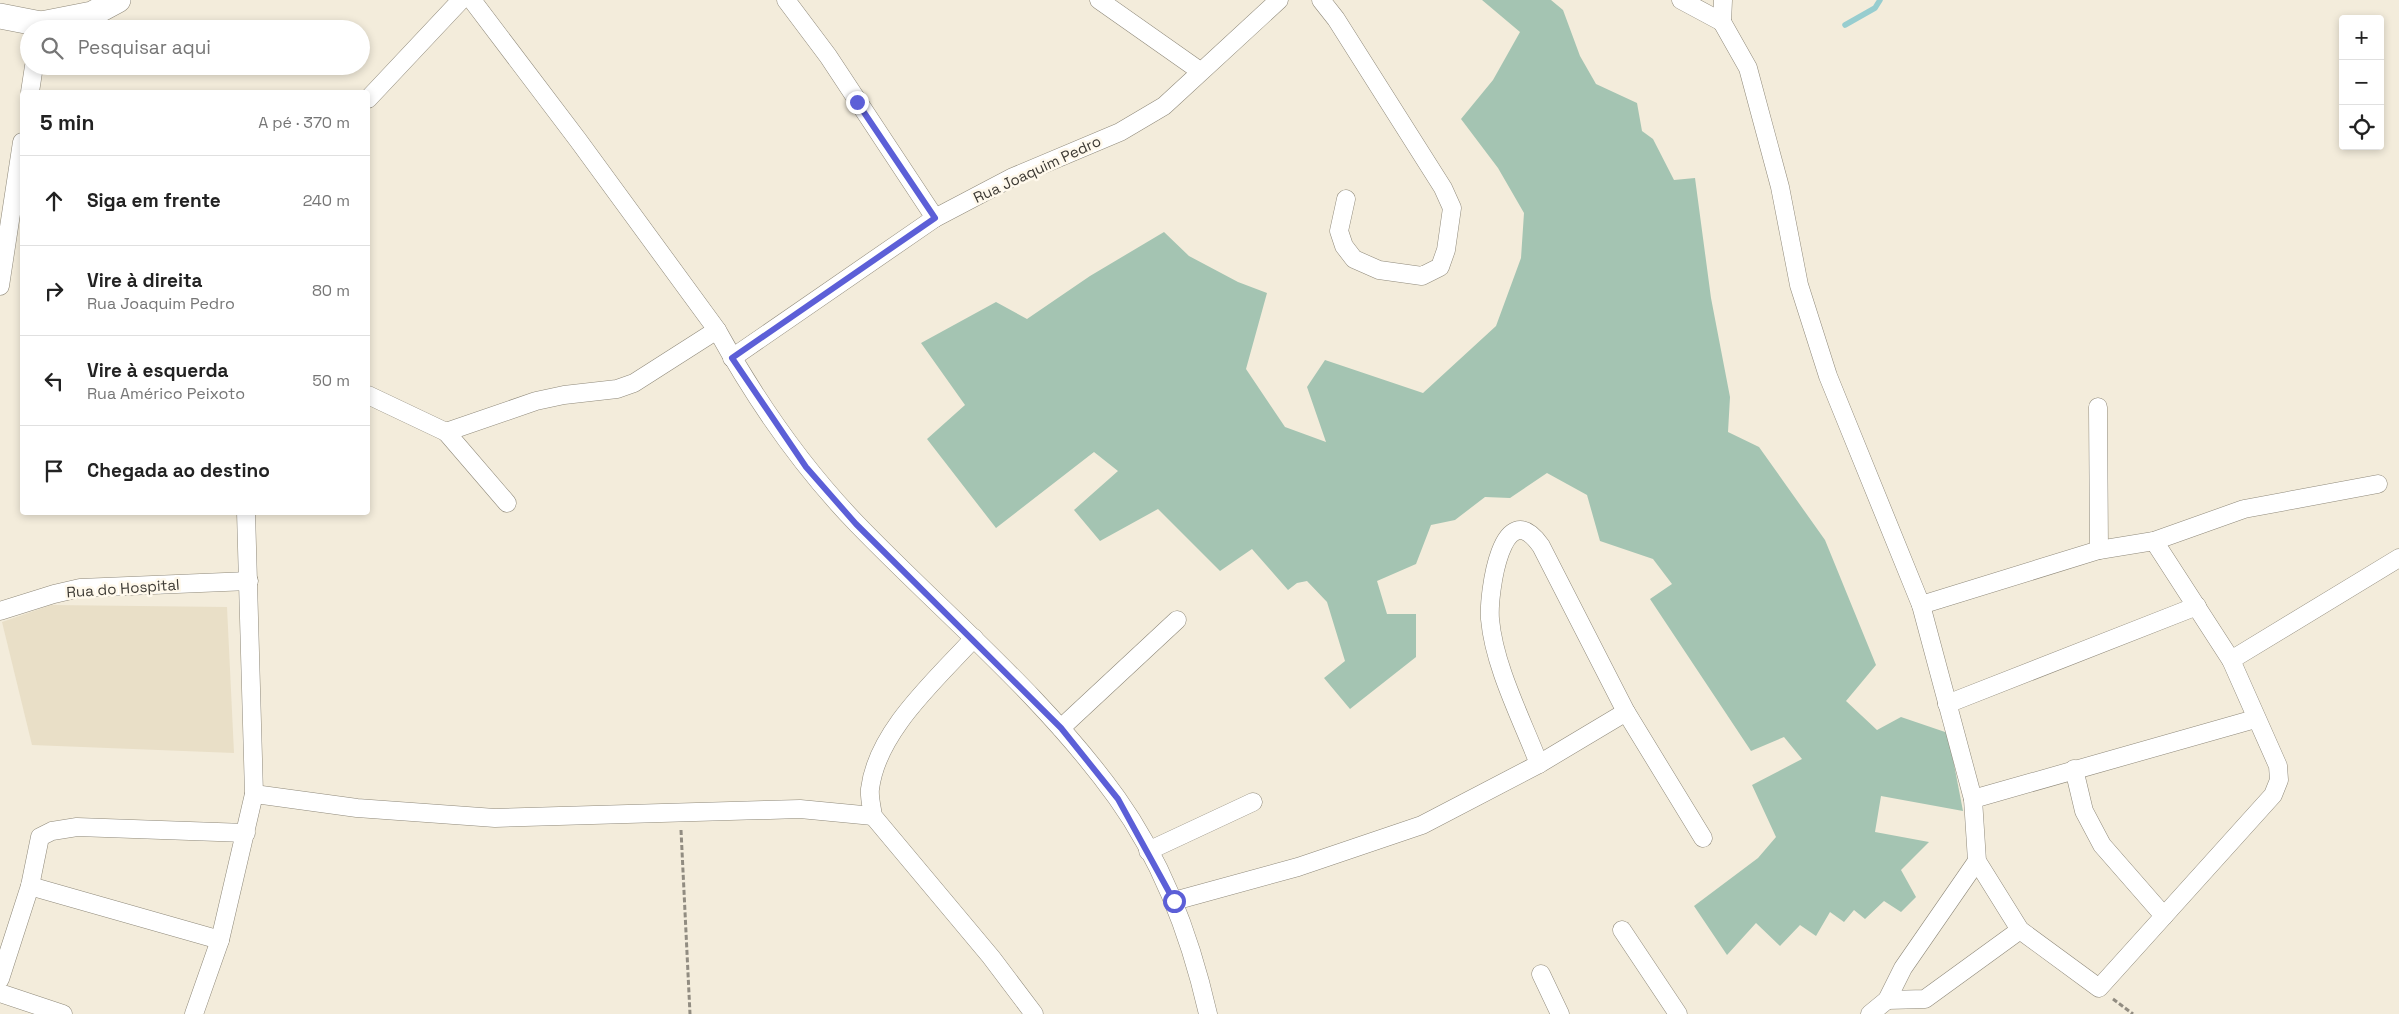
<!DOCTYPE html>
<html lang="pt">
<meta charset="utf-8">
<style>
:root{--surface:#fff;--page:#f2f2f2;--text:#222;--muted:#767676;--line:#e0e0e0}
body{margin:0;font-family:"Space Grotesk",sans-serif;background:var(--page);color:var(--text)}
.controls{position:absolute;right:15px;top:15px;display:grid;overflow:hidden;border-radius:5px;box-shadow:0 2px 8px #0003}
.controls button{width:45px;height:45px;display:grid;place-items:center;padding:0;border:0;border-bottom:1px solid var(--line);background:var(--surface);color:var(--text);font:25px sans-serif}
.stop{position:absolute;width:15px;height:15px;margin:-11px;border:4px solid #5c5fd7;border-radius:50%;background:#fff}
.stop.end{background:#5c5fd7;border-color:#fff;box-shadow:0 1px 5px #0008}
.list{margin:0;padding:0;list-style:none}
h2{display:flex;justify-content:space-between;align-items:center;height:65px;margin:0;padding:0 20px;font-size:21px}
h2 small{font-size:16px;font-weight:400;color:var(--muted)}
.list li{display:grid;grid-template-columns:32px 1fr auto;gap:15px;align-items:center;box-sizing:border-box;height:90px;padding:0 20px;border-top:1px solid var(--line)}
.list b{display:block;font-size:19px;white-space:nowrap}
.list p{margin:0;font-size:16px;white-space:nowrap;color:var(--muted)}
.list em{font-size:16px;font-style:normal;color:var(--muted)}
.icon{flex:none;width:28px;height:28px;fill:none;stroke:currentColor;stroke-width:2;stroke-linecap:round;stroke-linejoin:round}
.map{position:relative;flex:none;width:2399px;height:1014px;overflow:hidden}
.search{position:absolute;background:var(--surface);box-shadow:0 2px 8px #0003;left:20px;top:20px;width:350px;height:55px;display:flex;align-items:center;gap:12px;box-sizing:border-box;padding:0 18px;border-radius:28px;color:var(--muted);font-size:19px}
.panel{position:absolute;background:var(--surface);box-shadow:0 2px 8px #0003;left:20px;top:90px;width:350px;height:425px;border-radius:5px}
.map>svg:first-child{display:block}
.built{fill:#e9dfc7}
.green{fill:#a4c4b2}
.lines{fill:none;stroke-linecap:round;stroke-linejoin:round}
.stream{stroke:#97cdcf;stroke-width:5.5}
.street-casing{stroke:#8f897a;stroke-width:19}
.secondary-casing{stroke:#8f897a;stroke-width:26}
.path{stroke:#918c81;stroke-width:3;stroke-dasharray:5 2.5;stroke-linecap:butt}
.street{stroke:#fff;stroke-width:18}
.secondary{stroke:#fff;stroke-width:25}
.route{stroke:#5c5fd7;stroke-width:6}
.labels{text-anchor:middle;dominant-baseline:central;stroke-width:5;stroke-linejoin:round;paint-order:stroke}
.street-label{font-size:15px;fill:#3c3933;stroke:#fff9ec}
</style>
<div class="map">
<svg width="2399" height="1014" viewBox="0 0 2399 1014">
<rect width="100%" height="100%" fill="#f3ecdb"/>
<path class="built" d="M51,605L227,607L234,753L32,745L2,622Z"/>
<path class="green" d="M1482,0H1551L1563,10L1580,56L1596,84L1637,103L1642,131L1653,139L1674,180L1695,178L1711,298L1730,397L1728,432L1759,447L1825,540L1876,665L1846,701L1877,730L1901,717L1948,733L1963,811L1881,796L1875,832L1929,842L1901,870L1916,897L1901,912L1884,901L1865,919L1854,910L1844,922L1830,912L1816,936L1800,925L1780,946L1756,923L1727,955L1694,906L1758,858L1776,837L1752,785L1802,759L1784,737L1751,751L1650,599L1672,584L1653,559L1600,541L1587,495L1547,473L1510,498L1485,497L1455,520L1431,525L1416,564L1377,581L1387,614H1416V657L1350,709L1324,678L1345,661L1327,602L1307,581L1297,583L1288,590L1252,549L1220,571L1158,509L1100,541L1074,510L1118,471L1094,452L996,528L927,439L965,405L921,343L996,302L1027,319L1090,276L1164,232L1189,256L1238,282L1267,293L1246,369L1285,427L1326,442L1307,387L1325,360L1423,393L1496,326L1521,258L1524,213L1498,168L1461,119L1493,80L1520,32Z"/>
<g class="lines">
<path class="stream" d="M1845,25L1875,8L1880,0"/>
<defs>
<g id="street">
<path d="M472,0L578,140L717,330C755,399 802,467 857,524C945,615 1043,695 1117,798C1162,861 1191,939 1208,1014"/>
<path d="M786,0L828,56L935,218"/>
<path d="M1099,0L1200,71"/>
<path d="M1321,0L1336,19L1443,188L1452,208L1446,250L1440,267L1422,276L1379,270L1354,259L1344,246L1339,231L1346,199"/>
<path d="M1681,0L1722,22"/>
<path d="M1722,22L1748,68L1780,187L1799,285L1828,376L1921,605L1973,799L1977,861L2020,930L2099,988L2273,795L2279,780L2278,766L2231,660L2154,541"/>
<path d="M1722,22L1723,0"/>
<path d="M30,92L34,66"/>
<path d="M368,99L461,0"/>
<path d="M0,286L22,142"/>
<path d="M732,358L935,218L1013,177L1120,132L1164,106L1279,0"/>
<path d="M368,395L446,432L536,401L564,395L617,389L634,383L717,330"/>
<path d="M2098,407L2099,550"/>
<path d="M446,432L507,503"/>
<path d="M1921,605L2099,550L2154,541L2244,509L2378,484"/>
<path d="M0,611L54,594L80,588L249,581"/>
<path d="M974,638C936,680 877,731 870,789C869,797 872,808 873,816L991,957L1034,1014"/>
<path d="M2231,660L2399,558"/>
<path d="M1947,704L2197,606"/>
<path d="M1061,728L1177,620"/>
<path d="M1539,764C1522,720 1494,666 1490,619C1488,594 1502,491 1541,546L1626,712L1703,838"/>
<path d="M2074,769L2084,811L2102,845L2164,916"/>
<path d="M254,794L357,808L495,818L800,809L873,816"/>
<path d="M1973,799L2255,719"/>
<path d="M1148,851L1253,802"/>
<path d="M30,886L220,940"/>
<path d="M1174,901L1298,867L1422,825L1539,764L1626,712"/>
<path d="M1622,930L1678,1014"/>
<path d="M1541,974L1560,1014"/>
<path d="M0,979L30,886L40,837L52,831L77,827L246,833"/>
<path d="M0,993L63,1014"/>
<path d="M1887,1000L1925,999L2020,930"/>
<path d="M194,1014L220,940L254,794L246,512"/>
<path d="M1870,1014L1887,1000L1903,968L1977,861"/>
</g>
<path id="secondary" d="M0,16L41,24L92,14L118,0"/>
</defs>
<use href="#street" class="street-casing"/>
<use href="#secondary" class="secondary-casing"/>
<g class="path">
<path d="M681,830L690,1014"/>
<path d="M2113,999L2133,1014"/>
</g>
<use href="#street" class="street"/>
<use href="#secondary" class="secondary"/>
</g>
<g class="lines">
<path class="route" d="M857,102L935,218L732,358L806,467L856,524L1061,728L1118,799L1174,901"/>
</g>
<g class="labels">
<g class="street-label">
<text transform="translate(1037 169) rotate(-25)">Rua Joaquim Pedro</text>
<text transform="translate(123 588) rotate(-4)">Rua do Hospital</text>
</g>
</g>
</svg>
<div class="controls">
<button>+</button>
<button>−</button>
<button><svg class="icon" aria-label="locate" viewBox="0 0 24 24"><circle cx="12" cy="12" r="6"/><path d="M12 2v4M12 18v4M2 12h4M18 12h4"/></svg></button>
</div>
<div class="stop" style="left:1174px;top:901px"></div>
<div class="stop end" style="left:857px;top:102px"></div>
<div class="search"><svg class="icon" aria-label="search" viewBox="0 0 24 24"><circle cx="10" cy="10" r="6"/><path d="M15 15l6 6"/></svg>Pesquisar aqui</div>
<section class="panel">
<h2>5 min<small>A pé · 370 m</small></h2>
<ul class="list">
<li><svg class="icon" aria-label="ahead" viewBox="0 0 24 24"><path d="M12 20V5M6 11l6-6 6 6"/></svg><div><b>Siga em frente</b></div><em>240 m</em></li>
<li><svg class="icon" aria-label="right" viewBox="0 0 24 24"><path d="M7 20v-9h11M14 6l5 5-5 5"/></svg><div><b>Vire à direita</b><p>Rua Joaquim Pedro</p></div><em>80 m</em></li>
<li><svg class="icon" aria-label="left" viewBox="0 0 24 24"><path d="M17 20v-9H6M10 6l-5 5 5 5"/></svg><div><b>Vire à esquerda</b><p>Rua Américo Peixoto</p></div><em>50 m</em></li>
<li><svg class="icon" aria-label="arrive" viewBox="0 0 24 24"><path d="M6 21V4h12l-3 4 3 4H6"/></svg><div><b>Chegada ao destino</b></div></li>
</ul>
</section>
</div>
